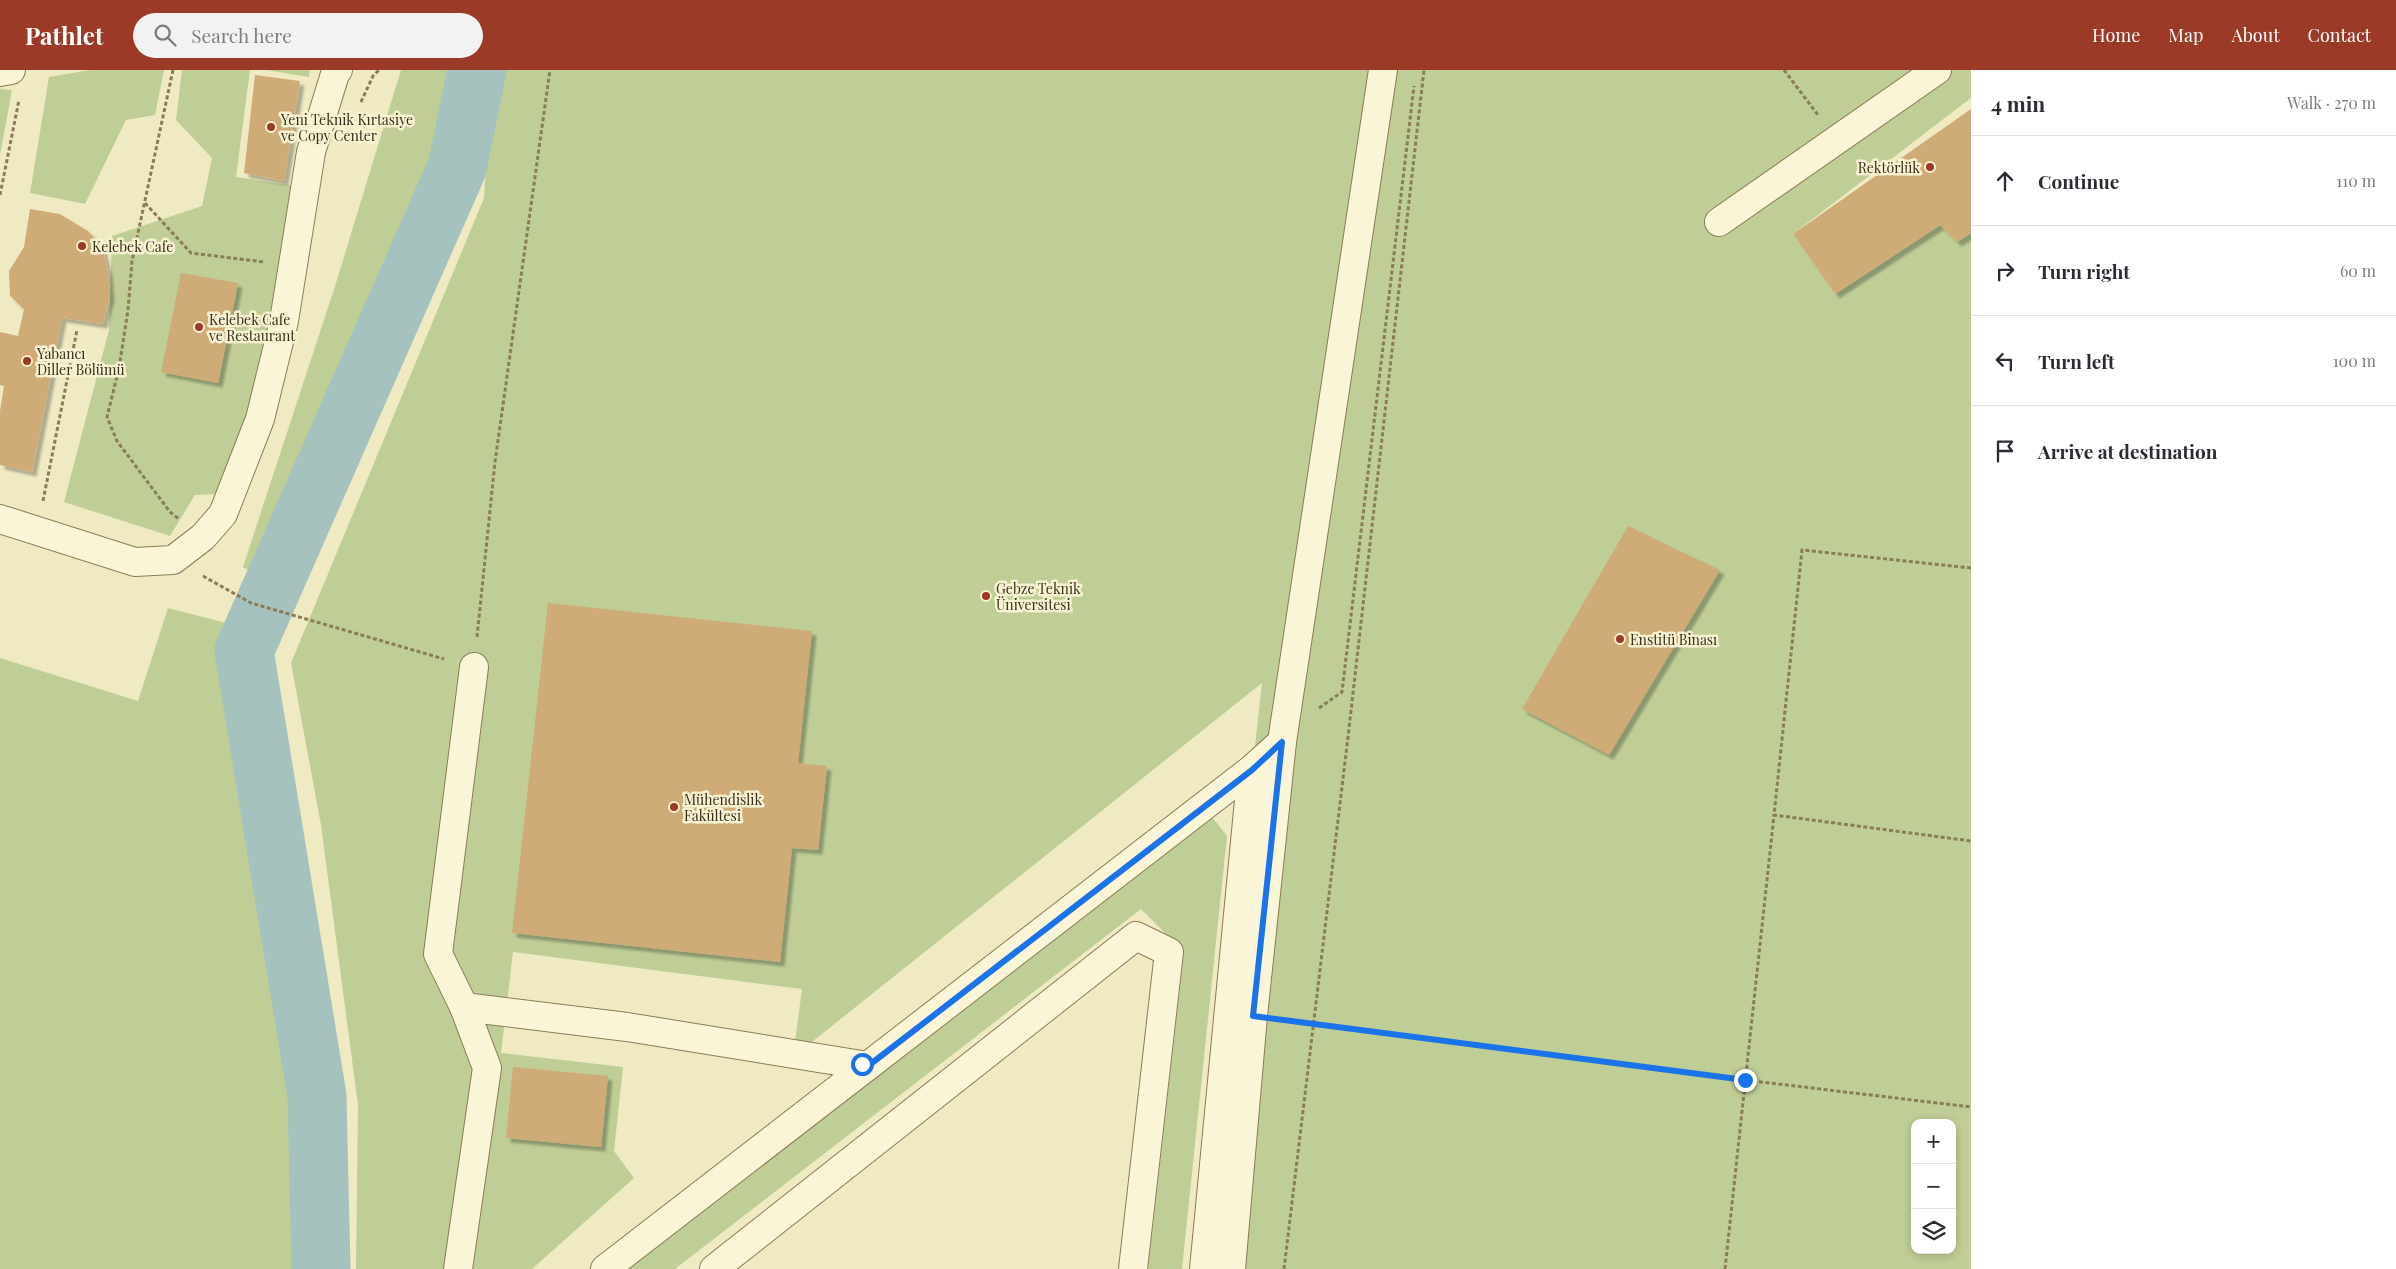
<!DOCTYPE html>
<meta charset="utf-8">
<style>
:root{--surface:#fff;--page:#f2f2f3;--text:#2b2b33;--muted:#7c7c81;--line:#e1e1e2;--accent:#9b3a26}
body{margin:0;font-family:"Playfair Display",serif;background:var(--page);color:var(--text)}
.controls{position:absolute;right:15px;bottom:15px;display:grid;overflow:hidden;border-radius:10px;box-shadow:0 2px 8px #0003}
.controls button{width:45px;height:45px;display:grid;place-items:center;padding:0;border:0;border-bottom:1px solid var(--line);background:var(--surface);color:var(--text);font:25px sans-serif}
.stop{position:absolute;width:15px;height:15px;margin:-11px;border:4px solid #1a73e8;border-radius:50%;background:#fff}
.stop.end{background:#1a73e8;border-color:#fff;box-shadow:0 1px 5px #0008}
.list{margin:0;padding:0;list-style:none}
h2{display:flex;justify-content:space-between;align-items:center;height:65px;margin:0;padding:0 20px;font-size:21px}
h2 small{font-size:16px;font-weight:400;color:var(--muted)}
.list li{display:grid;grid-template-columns:32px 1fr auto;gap:15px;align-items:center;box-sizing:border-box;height:90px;padding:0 20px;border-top:1px solid var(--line)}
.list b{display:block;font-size:19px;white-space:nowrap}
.list em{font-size:16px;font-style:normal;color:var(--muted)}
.icon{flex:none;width:28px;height:28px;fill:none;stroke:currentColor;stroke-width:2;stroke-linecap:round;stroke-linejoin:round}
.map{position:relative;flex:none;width:1971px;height:1199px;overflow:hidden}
header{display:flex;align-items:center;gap:30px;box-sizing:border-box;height:70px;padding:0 25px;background:var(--accent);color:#fff}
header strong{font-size:24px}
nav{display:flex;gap:28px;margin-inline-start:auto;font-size:18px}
.search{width:350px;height:45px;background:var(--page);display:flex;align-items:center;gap:12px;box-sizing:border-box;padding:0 18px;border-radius:28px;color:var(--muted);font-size:19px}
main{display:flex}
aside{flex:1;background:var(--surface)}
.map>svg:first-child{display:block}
.green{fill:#bece96;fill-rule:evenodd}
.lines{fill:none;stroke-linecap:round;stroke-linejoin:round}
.river{stroke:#a5c2be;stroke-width:59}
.building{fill:#cfab77;filter:url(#shadow)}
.minor-casing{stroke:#8a7c58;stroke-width:30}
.path{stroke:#8a7c58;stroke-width:3;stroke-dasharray:4 2.5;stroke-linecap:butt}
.minor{stroke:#faf5d6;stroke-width:28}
.route{stroke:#1a73e8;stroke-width:6}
.poi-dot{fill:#9b3a26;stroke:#f7f2d2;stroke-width:2}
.labels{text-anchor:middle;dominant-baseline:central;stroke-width:5;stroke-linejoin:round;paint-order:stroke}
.poi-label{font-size:14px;fill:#39301d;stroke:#f7f2d2;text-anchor:start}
</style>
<header>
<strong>Pathlet</strong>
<div class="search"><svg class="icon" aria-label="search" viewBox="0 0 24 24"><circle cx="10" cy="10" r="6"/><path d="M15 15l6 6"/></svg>Search here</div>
<nav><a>Home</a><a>Map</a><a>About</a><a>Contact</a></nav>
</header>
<main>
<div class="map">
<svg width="1971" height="1199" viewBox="0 0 1971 1199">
<defs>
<filter id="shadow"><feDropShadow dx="4.5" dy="4.5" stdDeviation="1" flood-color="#0004"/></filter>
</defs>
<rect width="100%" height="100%" fill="#f0eac2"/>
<g class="green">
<path d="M90,0H164L155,45L126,50L85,134L30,123L49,7Z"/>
<path d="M182,0H250L236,107L295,116L267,307L219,424L195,425L170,466L64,432L109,260L112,166L202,136L212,88L176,50Z"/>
<path d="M266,0H310L309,7Z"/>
<path d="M401,0H466L442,122L334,379L275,514L243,497L336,213Z"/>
<path d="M492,0H1971V28L1793,164L1835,224L1940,155L1957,172L1971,163V1199H1197L1262,613L793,987L802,919L513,882L501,983L623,997L614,1081L634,1108L532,1199H356L358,1035L321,755L291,593L484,128ZM1915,1053H1952V1180H1915Z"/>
<path d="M0,19L12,20L0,85Z"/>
<path d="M168,538L253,560L244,581L317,1026L321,1199H0V588L138,631Z"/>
<path d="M1205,738L1227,766L1182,1199H1148L1184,882L1141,839L675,1199H617Z"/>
</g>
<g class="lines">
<path class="river" d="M321,1199L317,1026L244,581L457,98L477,0"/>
</g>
<g class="building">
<path d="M255,5L300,11L284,111L244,103Z"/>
<path d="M1971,39V163L1957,172L1940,155L1835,224L1793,164Z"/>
<path d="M30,139L60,144L88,161L102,177L108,202L110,226L103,254L62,248L32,402L0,395V341L4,316L0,315V262L18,266L24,239L10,226L9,201L24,177Z"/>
<path d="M181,203L238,213L218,313L161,302Z"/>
<path d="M1628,456L1720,500L1609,685L1522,639Z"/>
<path d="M548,533L812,561L798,693L827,696L818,780L792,778L780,892L512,863Z"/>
<path d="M513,997L608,1006L601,1077L506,1068Z"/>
</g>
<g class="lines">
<defs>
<g id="minor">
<path d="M0,2L11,0"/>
<path d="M1719,152L1937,0"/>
<path d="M0,449L135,492L173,490L203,467L223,444L260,349L284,251L311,82L335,4L338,0"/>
<path d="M474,597L438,884L464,937L627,957L868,996"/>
<path d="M458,1199L487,998L464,937"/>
<path d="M605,1199L1252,699L1282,672"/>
<path d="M714,1199L1136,866L1169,882L1133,1199"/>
<path d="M1204,1199L1252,699"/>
<path d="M1231,1199L1253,946L1282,672L1383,0"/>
</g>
</defs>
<use href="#minor" class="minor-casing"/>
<g class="path">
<path d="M173,0L132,191L128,240L119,298L107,347L117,371L170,442L179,449"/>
<path d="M1784,0L1818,45"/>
<path d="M361,32L373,6L379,0"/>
<path d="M0,125L19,30"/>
<path d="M145,133L191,183L264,192"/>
<path d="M43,431L77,260"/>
<path d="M1971,498L1802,480L1774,745L1971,771"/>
<path d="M203,506L251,533L444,589"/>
<path d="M477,567L495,392L550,0"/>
<path d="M1319,638L1342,622L1414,16"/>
<path d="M1282,950L1745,1010L1971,1037"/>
<path d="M1284,1199L1348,667L1424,0"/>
<path d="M1725,1199L1774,745"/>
</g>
<use href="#minor" class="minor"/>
</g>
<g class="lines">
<path class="route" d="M862,994L868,996L1252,700L1282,672L1253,946L1745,1010"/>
</g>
<g class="poi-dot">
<circle cx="271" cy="57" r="5"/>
<circle cx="1930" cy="97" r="5"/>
<circle cx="82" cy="176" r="5"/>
<circle cx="199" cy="257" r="5"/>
<circle cx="27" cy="291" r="5"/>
<circle cx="986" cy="526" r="5"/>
<circle cx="1620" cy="569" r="5"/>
<circle cx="674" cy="737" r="5"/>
</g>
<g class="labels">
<g class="poi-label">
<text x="281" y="49">Yeni Teknik Kırtasiye<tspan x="281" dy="16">ve Copy Center</tspan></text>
<text x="1920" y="97" text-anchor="end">Rektörlük</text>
<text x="92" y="176">Kelebek Cafe</text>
<text x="209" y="249">Kelebek Cafe<tspan x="209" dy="16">ve Restaurant</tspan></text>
<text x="37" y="283">Yabancı<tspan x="37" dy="16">Diller Bölümü</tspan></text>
<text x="996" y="518">Gebze Teknik<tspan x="996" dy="16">Üniversitesi</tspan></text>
<text x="1630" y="569">Enstitü Binası</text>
<text x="684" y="729">Mühendislik<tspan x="684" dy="16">Fakültesi</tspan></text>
</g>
</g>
</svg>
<div class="controls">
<button>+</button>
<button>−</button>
<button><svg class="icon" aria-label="layers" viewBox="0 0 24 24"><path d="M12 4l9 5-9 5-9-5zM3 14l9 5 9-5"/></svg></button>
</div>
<div class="stop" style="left:862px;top:994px"></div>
<div class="stop end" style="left:1745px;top:1010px"></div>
</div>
<aside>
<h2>4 min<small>Walk · 270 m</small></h2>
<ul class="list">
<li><svg class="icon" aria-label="ahead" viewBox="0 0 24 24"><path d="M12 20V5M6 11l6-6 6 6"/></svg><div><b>Continue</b></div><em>110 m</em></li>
<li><svg class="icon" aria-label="right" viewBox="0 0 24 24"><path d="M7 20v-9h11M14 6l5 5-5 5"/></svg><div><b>Turn right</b></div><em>60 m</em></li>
<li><svg class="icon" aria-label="left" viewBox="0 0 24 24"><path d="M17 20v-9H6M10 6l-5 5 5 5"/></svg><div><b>Turn left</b></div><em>100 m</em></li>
<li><svg class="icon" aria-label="arrive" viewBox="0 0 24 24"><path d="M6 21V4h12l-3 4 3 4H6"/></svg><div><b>Arrive at destination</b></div></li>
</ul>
</aside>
</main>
